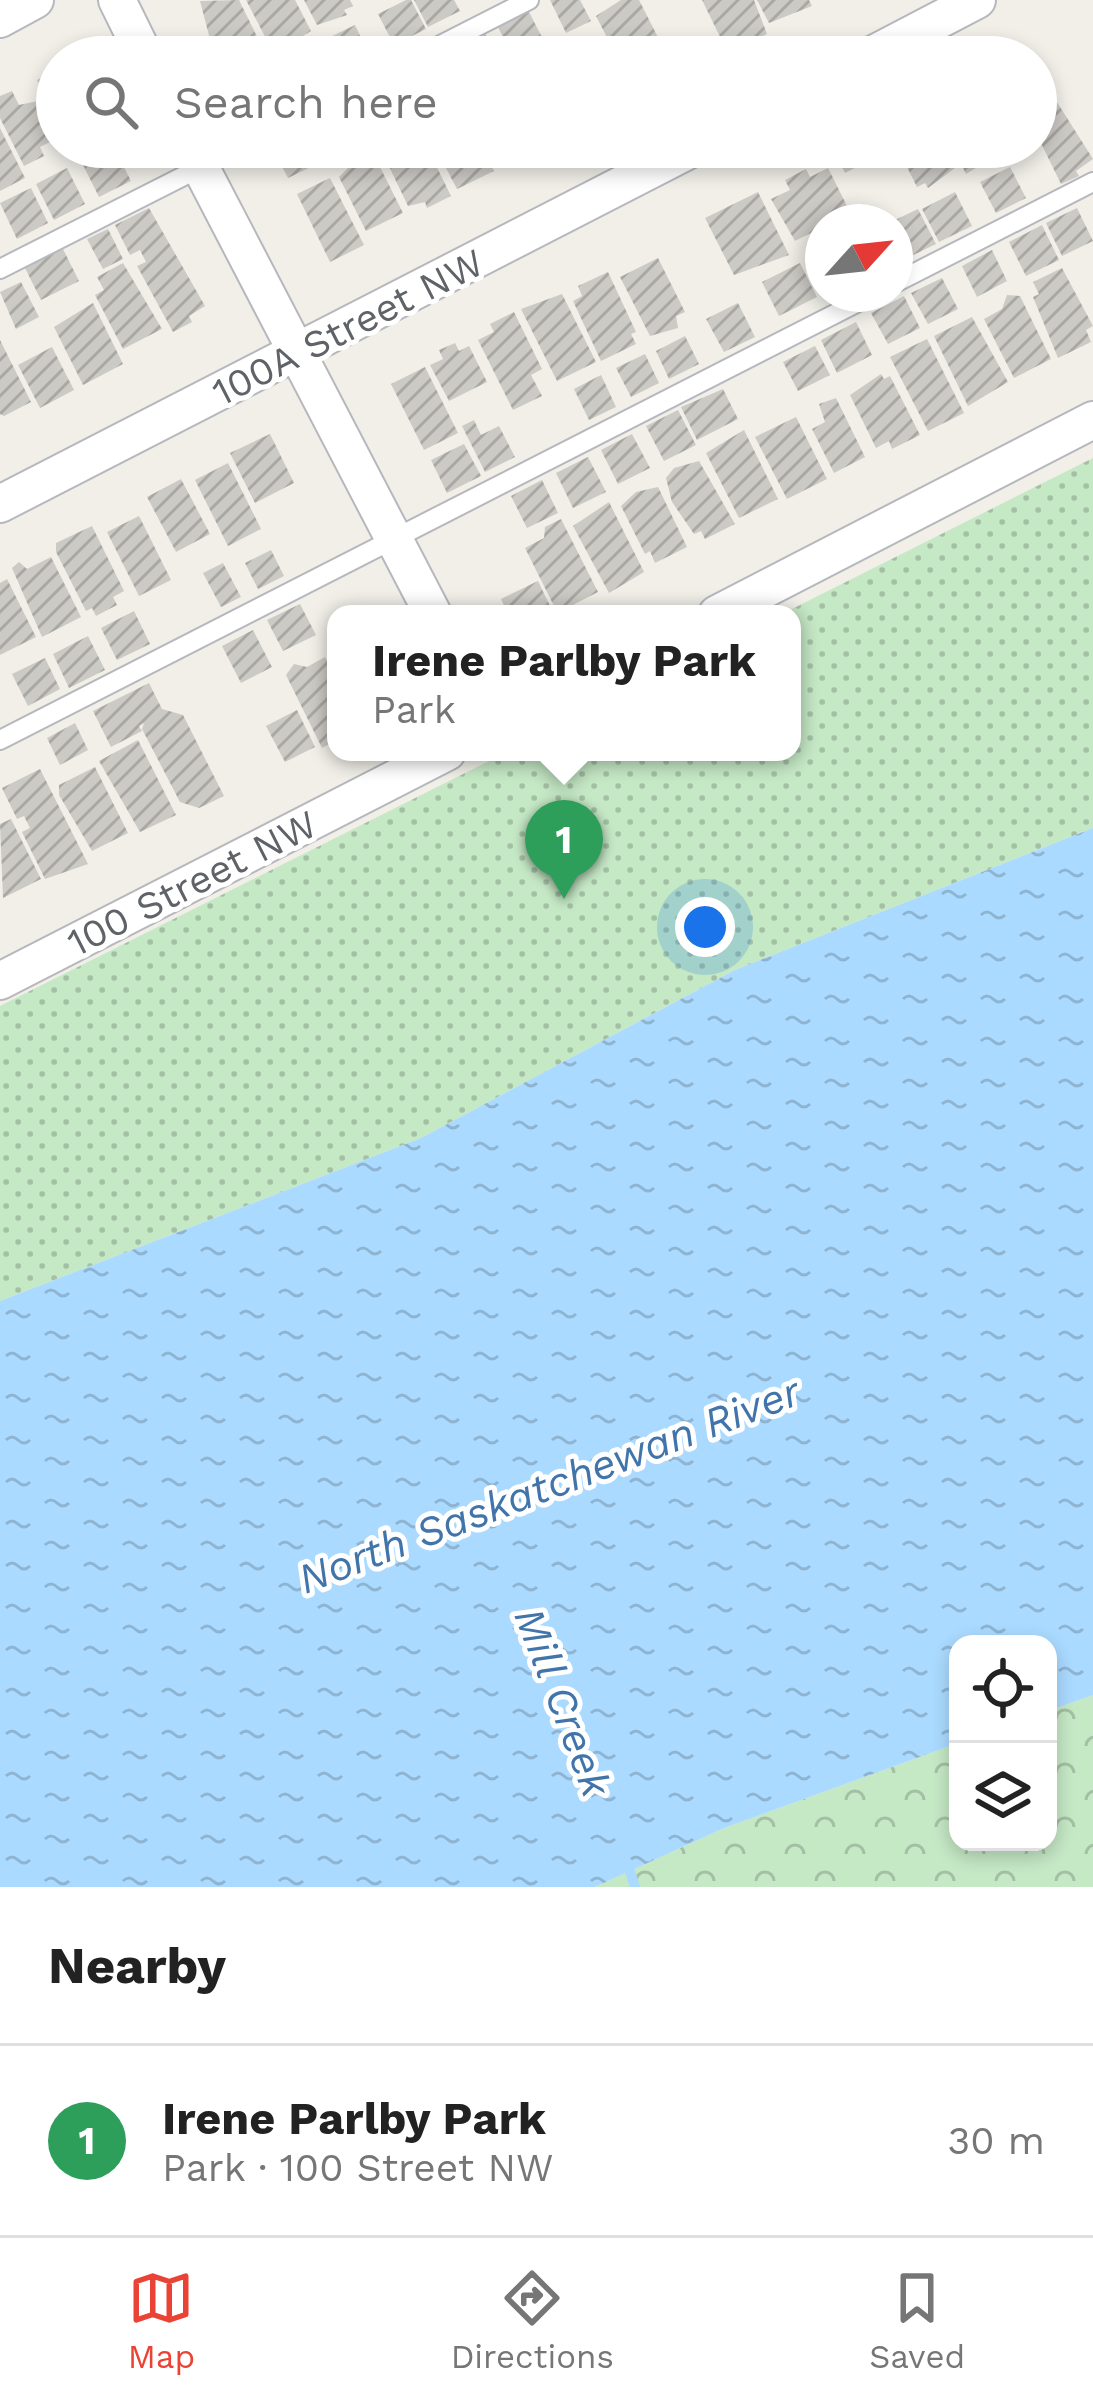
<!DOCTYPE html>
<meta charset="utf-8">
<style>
:root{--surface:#fff;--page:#f2f2f2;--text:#222;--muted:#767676;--line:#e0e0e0;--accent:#ea4335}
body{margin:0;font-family:"Work Sans",sans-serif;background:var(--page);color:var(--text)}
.controls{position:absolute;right:36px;bottom:36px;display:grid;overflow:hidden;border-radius:24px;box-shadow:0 6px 18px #0003}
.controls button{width:108px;height:108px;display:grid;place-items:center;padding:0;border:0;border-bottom:3px solid var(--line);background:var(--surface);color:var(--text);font:60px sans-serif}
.compass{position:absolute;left:805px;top:204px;width:108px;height:108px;border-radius:50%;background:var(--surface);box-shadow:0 6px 18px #0003;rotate:63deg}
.you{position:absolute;left:705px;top:927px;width:42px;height:42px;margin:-30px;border:9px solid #fff;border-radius:50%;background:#1a73e8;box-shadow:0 0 0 18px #1a73e833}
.badge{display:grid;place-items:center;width:78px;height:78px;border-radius:50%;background:var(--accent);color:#fff;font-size:39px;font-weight:700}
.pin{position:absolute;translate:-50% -99px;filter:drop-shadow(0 3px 6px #0008)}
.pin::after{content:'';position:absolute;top:63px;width:42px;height:36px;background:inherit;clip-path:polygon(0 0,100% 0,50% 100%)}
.popup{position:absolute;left:327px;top:605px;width:474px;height:156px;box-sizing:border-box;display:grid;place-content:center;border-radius:24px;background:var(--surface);filter:drop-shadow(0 3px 9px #0005);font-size:39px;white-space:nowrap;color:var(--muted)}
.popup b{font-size:45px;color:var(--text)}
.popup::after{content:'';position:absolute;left:50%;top:100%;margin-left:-24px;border:24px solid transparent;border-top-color:var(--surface)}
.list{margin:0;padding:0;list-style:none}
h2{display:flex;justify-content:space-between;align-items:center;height:156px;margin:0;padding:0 48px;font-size:51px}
h2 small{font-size:39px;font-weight:400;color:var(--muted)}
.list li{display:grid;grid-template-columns:78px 1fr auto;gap:36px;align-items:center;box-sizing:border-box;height:192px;padding:0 48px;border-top:3px solid var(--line)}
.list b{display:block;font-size:45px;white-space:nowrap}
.list p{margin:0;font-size:39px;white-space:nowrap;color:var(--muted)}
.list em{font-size:39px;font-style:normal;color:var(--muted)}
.icon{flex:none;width:66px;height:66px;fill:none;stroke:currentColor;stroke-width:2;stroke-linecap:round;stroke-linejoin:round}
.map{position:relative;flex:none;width:1093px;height:1887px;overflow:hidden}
.search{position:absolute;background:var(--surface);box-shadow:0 6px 18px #0003;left:36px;right:36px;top:36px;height:132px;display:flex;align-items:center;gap:30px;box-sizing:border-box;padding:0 42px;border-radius:66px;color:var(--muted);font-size:45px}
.sheet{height:348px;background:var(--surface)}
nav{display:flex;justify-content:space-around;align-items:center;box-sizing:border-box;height:168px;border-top:3px solid var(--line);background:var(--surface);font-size:33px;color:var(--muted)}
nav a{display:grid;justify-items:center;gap:6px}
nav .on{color:var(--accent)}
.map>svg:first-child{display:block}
.forest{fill:url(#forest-crowns)}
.park{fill:url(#park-dots)}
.water{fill:url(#water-ripples)}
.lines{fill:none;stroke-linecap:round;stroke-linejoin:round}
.stream{stroke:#aadaff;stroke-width:10}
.building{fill:url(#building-hatch)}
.lane-casing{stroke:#b5b8bc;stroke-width:22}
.street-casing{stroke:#b5b8bc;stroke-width:40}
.lane{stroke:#fff;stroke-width:18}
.street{stroke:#fff;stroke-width:36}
.labels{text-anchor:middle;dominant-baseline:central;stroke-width:10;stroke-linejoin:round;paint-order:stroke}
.street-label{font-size:39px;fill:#5f6368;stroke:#fff}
.water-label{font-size:42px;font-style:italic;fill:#4174aa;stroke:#fff}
</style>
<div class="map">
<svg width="1093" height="1887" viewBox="0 0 1093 1887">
<defs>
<pattern id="forest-crowns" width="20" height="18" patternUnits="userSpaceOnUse" patternTransform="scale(3)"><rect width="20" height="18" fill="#c5e8c5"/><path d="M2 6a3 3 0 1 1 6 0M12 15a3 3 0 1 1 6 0" fill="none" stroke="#a3c0a4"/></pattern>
<pattern id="park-dots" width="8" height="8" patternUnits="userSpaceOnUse" patternTransform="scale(3)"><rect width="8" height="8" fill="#c5e8c5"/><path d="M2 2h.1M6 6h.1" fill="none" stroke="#a3c0a4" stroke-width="1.8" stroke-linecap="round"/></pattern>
<pattern id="water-ripples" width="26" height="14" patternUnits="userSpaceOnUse" patternTransform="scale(3)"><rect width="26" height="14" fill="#aadaff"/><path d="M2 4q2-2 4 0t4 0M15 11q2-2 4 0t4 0" fill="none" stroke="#8eb4d2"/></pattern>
<pattern id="building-hatch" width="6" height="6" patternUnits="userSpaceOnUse" patternTransform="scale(3)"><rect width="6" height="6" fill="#cccac5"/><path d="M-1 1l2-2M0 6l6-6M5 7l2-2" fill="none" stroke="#a9a8a4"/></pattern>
</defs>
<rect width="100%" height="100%" fill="#f1efe8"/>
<path class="forest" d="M1093,1695V1887H595L724,1828L958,1743V1842H1048V1711Z"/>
<path class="park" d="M1093,458V828L735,970L421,1138L0,1301V1006L507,752H792V614H782Z"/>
<path class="water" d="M1093,828V1695L1048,1711V1644H958V1743L724,1828L595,1887H0V1301L421,1138L735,970Z"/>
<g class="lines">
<path class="stream" d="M627,1862L635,1887"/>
</g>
<g class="building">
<path d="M239,0L267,57H219L211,43L200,1Z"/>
<path d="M246,0H295L311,31L274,54Z"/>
<path d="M304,0H350L353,6L344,10L347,15L317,25Z"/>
<path d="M406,0H411L426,29L394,45L378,14Z"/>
<path d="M414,0H454L460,11L428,27Z"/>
<path d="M550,0H580L591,21L566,33Z"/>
<path d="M621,0H639L668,57H617L596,16Z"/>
<path d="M702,0H754L767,34L728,53Z"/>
<path d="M757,0H809L812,6L769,23Z"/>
<path d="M529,12L546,45L513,57L498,27Z"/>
<path d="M355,25L370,57H332L324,40Z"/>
<path d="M485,34L496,57H454L451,51Z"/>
<path d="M57,69V120L37,80Z"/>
<path d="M1036,69L1093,159L1076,171L1079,176L1061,184L1036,133Z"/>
<path d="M12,91L19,105L38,101L56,139L40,147L44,156L24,166L0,118V96Z"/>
<path d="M0,128L25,178L0,191Z"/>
<path d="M272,147H314L321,162L288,178Z"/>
<path d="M386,147H427L451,196L427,208L425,202L408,206L384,156Z"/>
<path d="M435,147H482L494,171L457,189Z"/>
<path d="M493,147H542L544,152L504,168Z"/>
<path d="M832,147H878L882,154L845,173Z"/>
<path d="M897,147H944L955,168L928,188L925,183L917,187Z"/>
<path d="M953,147H999L1002,152L966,174Z"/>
<path d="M115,149L131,181L99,197L83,165Z"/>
<path d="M376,159L403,213L366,231L339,177L355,161Z"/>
<path d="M1010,167L1026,198L996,213L980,182Z"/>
<path d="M67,168L85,204L54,220L36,184Z"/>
<path d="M828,168L855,222H823V227L795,241L771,199L790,190L785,180L806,169L810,177Z"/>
<path d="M330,178L364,245L330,262L297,194Z"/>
<path d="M31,188L48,223L17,239L0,203Z"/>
<path d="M758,192L789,255L734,275L705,218Z"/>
<path d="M955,192L972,226L939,242L922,209Z"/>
<path d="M149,208L205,306L189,316L192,322L173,332L137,266L146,262L140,250L130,255L115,225Z"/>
<path d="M1077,208L1093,241L1062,256L1046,223Z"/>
<path d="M918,209L936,244L899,262L895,220Z"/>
<path d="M1042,225L1059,260L1026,276L1009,242Z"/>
<path d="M108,229L123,259L103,269L87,239Z"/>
<path d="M62,247L79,281L41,300L24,266Z"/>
<path d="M992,250L1007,281L977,297L962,266Z"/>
<path d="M658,258L685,312L676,316L678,328L650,336L620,277Z"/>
<path d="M123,263L162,329L123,349L95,295L104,290L97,277Z"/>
<path d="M800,263L817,297L779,316L762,282Z"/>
<path d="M1062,268L1093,326L1086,330L1091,342L1058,358L1033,297L1039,294L1033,282Z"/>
<path d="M608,272L636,332L631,334L636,344L601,361L573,301L582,296L578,286Z"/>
<path d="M942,278L958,309L928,324L911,293Z"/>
<path d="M21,282L39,317L16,329L0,292Z"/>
<path d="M562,294L596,362L557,381L521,309Z"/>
<path d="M1007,295L1020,296L1051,359L1014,378L984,319L1002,309Z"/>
<path d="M904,296L920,328L888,344L871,313Z"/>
<path d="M93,303L123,364L83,385L54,327Z"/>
<path d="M738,303L755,337L724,352L706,319Z"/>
<path d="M514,312L542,369L531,375L542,396L513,410L478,340L494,332L490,324Z"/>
<path d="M972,317L1008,382L968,406L934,336Z"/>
<path d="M856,322L872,355L837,373L821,340Z"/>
<path d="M685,336L699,364L669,379L656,351Z"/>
<path d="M927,339L964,413L928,431L890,357Z"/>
<path d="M0,340L31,402L4,416L0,414Z"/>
<path d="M455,343L459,351L469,346L487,382L449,401L430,365L443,359L439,350Z"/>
<path d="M815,346L830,375L798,391L783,362Z"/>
<path d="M52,347L74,390L40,408L18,365Z"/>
<path d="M645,354L659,383L631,397L616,368Z"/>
<path d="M425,367L458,433L424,450L391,384Z"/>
<path d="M881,374L884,379L890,376L920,435L892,449L889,441L876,448L850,395Z"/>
<path d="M601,375L616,407L589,420L574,389Z"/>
<path d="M723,389L738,419L697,440L681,407Z"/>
<path d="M836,398L865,457L834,473L812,429L825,422L819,404Z"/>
<path d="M678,410L696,445L664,461L646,426Z"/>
<path d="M796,417L827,479L787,499L755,437Z"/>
<path d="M474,420L481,435L499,426L515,457L485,472L462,426Z"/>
<path d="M744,430L778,499L739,518L706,453Z"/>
<path d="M270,434L294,483L255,503L230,453Z"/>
<path d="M632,434L650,468L618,484L601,450Z"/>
<path d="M464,444L481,476L447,493L431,460Z"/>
<path d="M588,457L606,492L573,508L556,473Z"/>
<path d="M699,461L735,524L705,539L701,531L694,534L672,502L666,478L674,468Z"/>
<path d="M228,463L261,529L228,546L195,480Z"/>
<path d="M181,479L210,534L176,552L147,497Z"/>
<path d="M542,480L558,513L527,528L511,496Z"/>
<path d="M658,487L687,547L655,563L650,551L645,554L621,506L636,492Z"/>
<path d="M609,502L644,572L609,593L573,526Z"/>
<path d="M139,516L171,580L139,596L107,532Z"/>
<path d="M561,519L598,592L565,609L554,606L525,548L544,538L545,527Z"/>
<path d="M92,526L124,591L113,597L117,605L96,616L92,608L86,611L56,552V543Z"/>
<path d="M271,550L284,576L258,589L245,563Z"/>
<path d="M51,557L81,617L42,637L12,568L19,562L27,569Z"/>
<path d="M223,563L241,597L221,607L203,573Z"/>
<path d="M7,579L36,637L0,655V583Z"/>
<path d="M538,581L554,614H508L501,599Z"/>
<path d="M300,604L316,635L283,651L267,620Z"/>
<path d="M134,611L150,644L117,660L101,628Z"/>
<path d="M253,630L272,667L241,683L222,646Z"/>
<path d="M88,636L105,670L69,688L53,654Z"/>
<path d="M325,657L336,678V740L322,748L286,675L294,664L307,667Z"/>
<path d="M45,658L60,689L28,706L12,674Z"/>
<path d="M149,683L162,709L183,715L224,796L199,808L180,802L142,729L144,723L139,726L142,731L111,747L93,711Z"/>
<path d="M297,710L315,747L285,762L266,726Z"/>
<path d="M75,723L88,750L60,765L47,738Z"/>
<path d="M138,740L176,815L140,832L99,761Z"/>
<path d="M95,767L128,833L92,851L59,795V785Z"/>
<path d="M40,769L88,864L45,879L22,832L30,828L24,816L17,819L2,788Z"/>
<path d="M11,819L41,879L3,898L0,824Z"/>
</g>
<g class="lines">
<defs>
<g id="lane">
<path d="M417,57L529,0"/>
<path d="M0,269L241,147"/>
<path d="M895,283L1093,182"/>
<path d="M0,740L874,294"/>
</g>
<g id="street">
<path d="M117,0L145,57"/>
<path d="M0,19L35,0"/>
<path d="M868,57L977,0"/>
<path d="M190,147L433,614"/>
<path d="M0,504L695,147"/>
<path d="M717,614L1093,420"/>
<path d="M0,981L447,752"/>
</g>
</defs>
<use href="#lane" class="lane-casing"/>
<use href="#street" class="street-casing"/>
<use href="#lane" class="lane"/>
<use href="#street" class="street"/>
</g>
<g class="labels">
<g class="street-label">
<text transform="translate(348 327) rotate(-27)">100A Street NW</text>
<text transform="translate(192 883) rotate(-27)">100 Street NW</text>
</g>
<g class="water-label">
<text transform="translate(549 1485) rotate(-21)">North Saskatchewan River</text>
<text transform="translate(563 1702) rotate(69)">Mill Creek</text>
</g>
</g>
</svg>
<div class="controls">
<button><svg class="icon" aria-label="locate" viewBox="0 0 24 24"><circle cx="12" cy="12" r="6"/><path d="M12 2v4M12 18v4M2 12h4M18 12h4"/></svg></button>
<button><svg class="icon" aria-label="layers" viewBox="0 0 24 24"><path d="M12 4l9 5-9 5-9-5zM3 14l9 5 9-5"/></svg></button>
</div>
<svg class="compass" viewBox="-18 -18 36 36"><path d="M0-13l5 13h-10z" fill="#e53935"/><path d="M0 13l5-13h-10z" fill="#767676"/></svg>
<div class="you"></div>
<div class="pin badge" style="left:564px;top:899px;background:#2e9e5b">1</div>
<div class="popup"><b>Irene Parlby Park</b>Park</div>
<div class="search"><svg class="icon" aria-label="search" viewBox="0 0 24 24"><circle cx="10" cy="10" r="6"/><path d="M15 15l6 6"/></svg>Search here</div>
</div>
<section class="sheet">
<h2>Nearby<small></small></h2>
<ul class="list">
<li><span class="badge" style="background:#2e9e5b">1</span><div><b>Irene Parlby Park</b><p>Park · 100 Street NW</p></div><em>30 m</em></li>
</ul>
</section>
<nav>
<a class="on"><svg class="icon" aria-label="map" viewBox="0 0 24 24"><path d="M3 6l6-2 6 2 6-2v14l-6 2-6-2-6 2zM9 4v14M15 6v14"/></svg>Map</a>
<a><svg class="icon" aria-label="directions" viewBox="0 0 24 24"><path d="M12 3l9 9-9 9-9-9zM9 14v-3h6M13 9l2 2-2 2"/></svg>Directions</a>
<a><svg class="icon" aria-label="saved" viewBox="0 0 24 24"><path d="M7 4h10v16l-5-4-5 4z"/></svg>Saved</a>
</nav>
